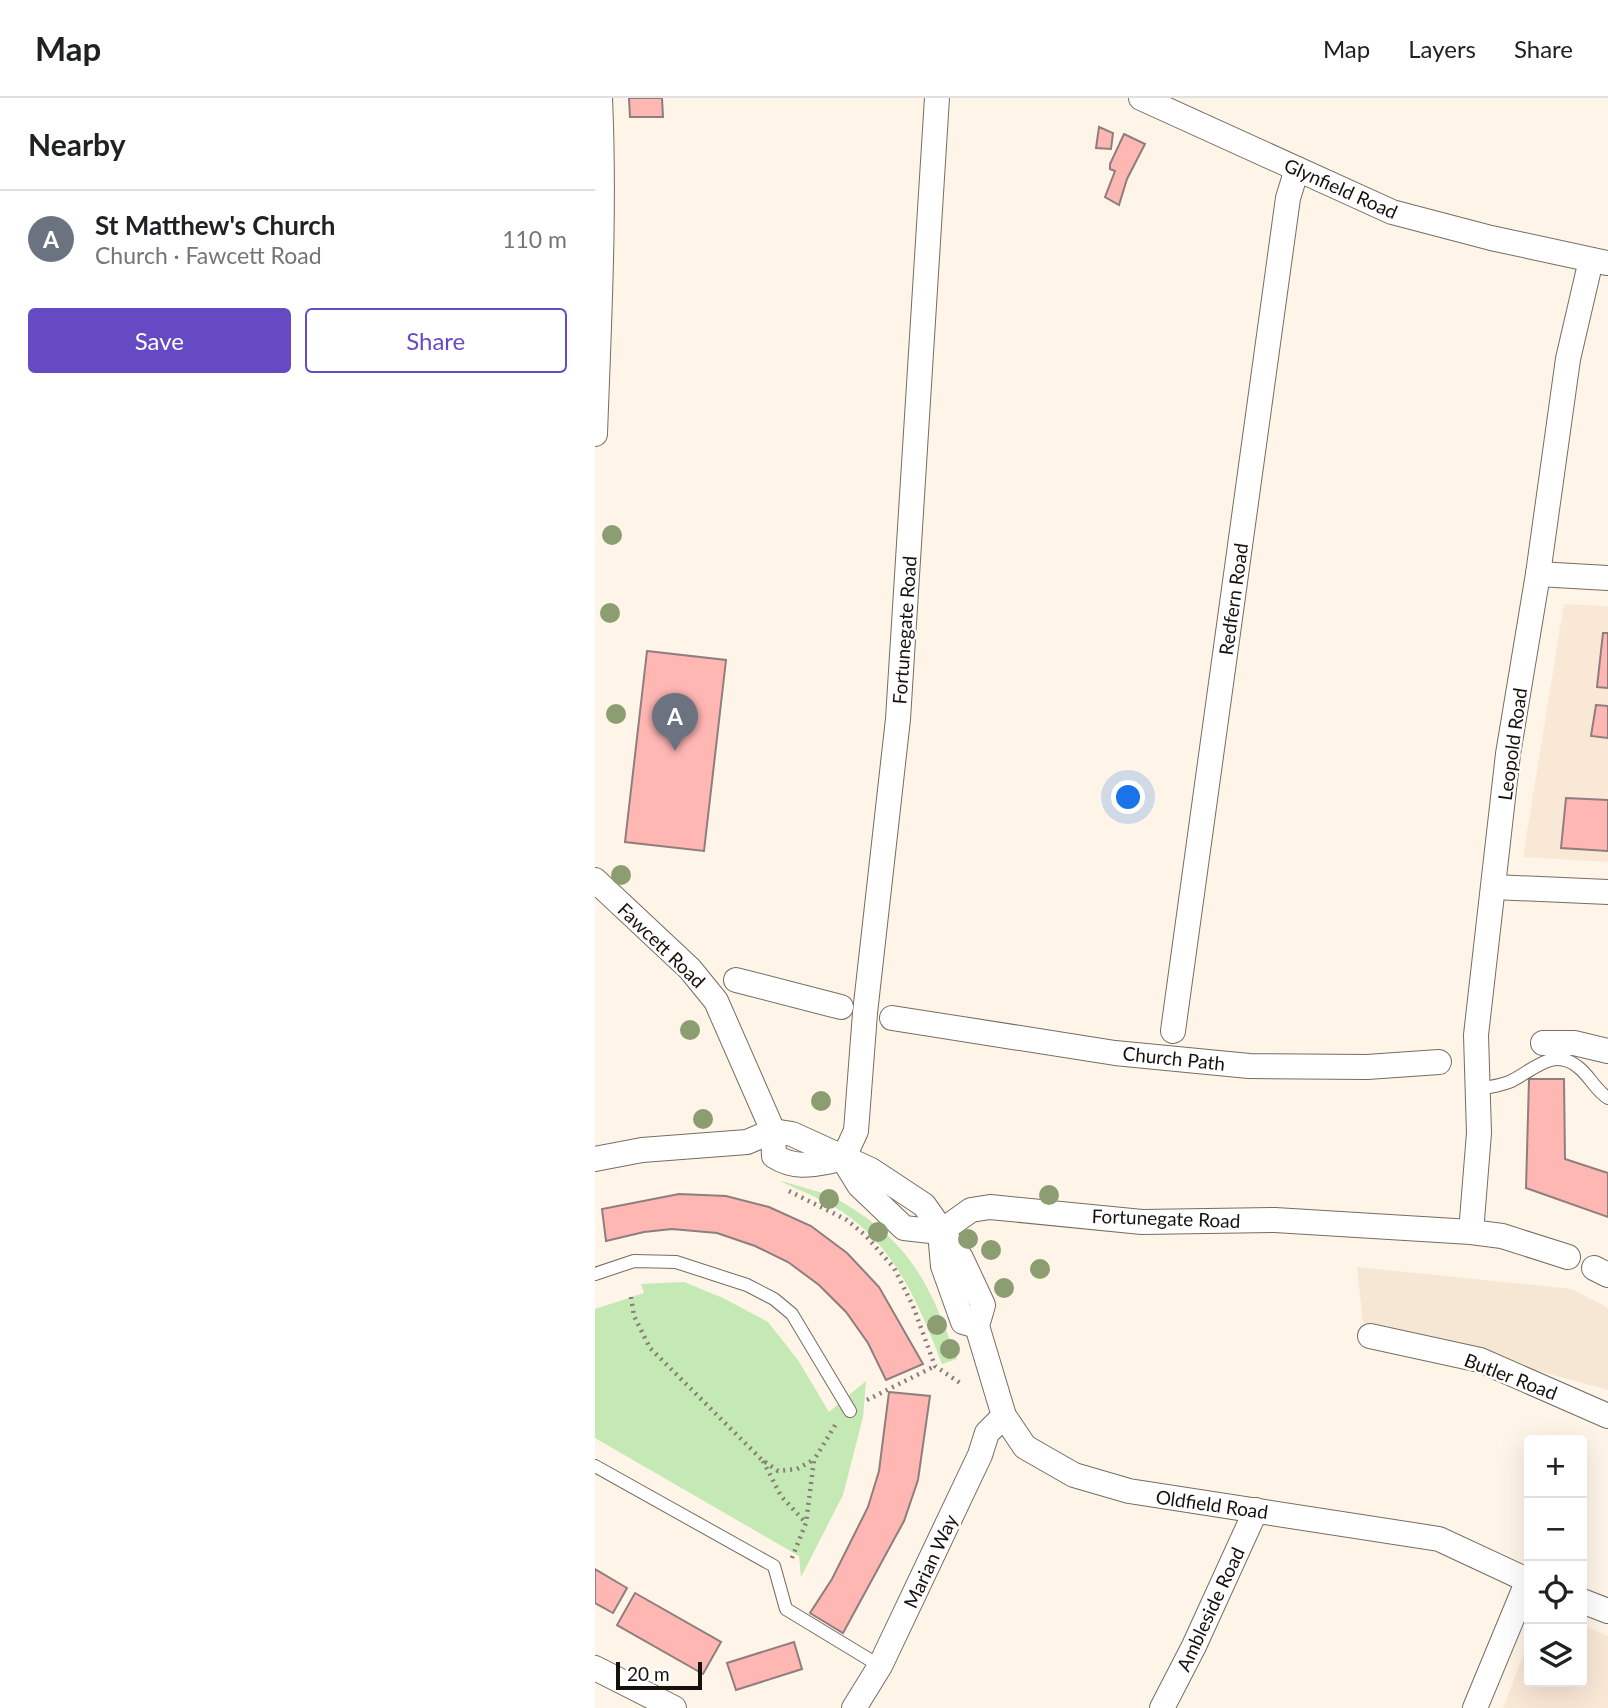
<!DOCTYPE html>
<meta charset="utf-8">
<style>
:root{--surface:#fff;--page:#f2f2f2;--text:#202124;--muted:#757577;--line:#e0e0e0;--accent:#664ac3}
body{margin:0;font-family:Lato,sans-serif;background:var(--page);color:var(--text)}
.controls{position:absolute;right:21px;bottom:21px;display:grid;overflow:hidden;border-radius:7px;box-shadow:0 7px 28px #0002}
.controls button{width:63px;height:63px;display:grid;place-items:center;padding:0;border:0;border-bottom:2px solid var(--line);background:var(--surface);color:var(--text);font:35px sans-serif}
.scale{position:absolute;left:21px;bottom:18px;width:86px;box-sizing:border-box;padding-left:7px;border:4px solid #15120e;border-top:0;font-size:19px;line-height:24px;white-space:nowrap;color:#15120e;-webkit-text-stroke:5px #fff;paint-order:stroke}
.you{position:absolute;left:534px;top:700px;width:24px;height:24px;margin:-18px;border:5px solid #fff;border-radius:50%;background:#1a73e8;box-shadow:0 0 0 10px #1a73e833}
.badge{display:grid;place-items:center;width:46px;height:46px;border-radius:50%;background:var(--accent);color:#fff;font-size:23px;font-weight:700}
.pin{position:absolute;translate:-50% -58px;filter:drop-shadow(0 2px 4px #0008)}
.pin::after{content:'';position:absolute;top:37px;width:24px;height:21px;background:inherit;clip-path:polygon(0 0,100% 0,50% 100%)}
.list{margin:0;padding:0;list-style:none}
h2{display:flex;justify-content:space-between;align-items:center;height:91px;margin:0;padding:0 28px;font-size:30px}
h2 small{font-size:23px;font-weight:400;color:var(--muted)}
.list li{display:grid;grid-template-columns:46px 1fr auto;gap:21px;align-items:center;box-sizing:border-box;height:98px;padding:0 28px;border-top:2px solid var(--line)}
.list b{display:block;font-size:26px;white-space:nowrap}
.list p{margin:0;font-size:23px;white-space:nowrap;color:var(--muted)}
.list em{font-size:23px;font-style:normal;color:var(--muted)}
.actions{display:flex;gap:14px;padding:21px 28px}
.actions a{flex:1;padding:16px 0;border:2px solid var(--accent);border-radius:7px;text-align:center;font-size:24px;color:var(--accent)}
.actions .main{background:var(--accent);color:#fff}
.icon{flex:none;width:38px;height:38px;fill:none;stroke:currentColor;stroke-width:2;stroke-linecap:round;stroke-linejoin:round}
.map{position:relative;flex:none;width:1013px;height:1610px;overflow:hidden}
header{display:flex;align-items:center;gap:42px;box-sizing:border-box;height:98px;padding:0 35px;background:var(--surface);border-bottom:2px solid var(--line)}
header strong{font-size:33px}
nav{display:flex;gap:38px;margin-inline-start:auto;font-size:24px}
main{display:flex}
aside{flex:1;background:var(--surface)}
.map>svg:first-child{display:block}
.built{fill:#f6e7d4}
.education{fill:#fae8d7}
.green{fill:#c5e9b4}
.building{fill:#ffb7b4;stroke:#8e7e7d;stroke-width:2}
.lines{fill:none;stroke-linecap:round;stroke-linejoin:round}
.lane-casing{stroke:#766d62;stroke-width:14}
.street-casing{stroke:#766d62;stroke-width:26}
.path{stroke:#847e76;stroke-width:4.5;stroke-dasharray:2 5;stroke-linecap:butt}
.lane{stroke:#fff;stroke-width:12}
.street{stroke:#fff;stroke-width:24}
.tree{fill:#8b9d71}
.labels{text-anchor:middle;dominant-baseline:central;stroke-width:5;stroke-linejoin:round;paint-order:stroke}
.street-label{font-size:19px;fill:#15120e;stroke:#fff}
</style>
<header>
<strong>Map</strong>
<nav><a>Map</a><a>Layers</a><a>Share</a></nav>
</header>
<main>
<aside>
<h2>Nearby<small></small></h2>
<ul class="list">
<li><span class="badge" style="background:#6b7280">A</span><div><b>St Matthew's Church</b><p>Church · Fawcett Road</p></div><em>110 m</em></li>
</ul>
<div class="actions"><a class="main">Save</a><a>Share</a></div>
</aside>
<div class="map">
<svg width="1013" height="1610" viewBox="0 0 1013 1610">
<rect width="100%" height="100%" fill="#fef4e7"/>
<path class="built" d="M762,1169L977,1191L1013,1210V1292L768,1225Z"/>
<g class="education">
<path d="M969,506L1013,508V764L928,759Z"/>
<path d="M987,1527L1013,1538V1610H908L934,1542V1584H987Z"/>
</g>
<g class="green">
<path d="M183,1082C199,1087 215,1091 231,1096C246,1102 260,1112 273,1121C325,1160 340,1202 362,1261L347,1266C326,1211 304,1157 256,1120C236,1104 207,1094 183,1082Z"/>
<path d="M89,1184L128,1200L173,1224L203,1262L234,1314L271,1283L268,1319L248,1397L206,1479L204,1458L0,1340V1211L49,1195L46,1186Z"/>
</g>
<g class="building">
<path d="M34,0H67L68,19H35Z"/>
<path d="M504,29L518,35L516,51L501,50Z"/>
<path d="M529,36L550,46L532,81L524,107L510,99L520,73L515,71V66Z"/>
<path d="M1008,535H1013V590L1002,589Z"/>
<path d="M52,553L131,562L109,753L30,744Z"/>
<path d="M1001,607L1013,608V640L996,638Z"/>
<path d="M971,700L1013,702V753L966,750Z"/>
<path d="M934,981H969L970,1061L1013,1075V1119L931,1090Z"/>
<path d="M84,1096L131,1098L174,1109L216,1128L252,1155L284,1189L328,1266L291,1282L273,1245L251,1214L224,1187L193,1164L160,1148L122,1135L77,1131L49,1134L11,1143L7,1111Z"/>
<path d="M294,1294L335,1298L323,1382L309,1423L248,1535L215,1515L237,1481L273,1409L284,1373Z"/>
<path d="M0,1471L32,1490L18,1515L0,1505Z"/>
<path d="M40,1495L126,1544L108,1576L22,1527Z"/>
<path d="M199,1544L207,1571L141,1592L132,1565Z"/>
</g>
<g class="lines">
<defs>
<g id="lane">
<path d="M882,992C892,989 904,988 914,984C937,974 957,948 983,969C994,977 1001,993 1013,1000"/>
<path d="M0,1176L39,1163L81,1164L152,1187L179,1201L197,1216L255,1313"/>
<path d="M0,1368L179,1468L191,1511L285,1568"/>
</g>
<g id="street">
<path d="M546,0L797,114L896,140L1012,165"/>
<path d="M0,336C4,224 10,112 5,0"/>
<path d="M943,476L1013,480"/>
<path d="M0,782L95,871L121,903L178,1033L179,1058C203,1073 222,1065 248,1061"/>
<path d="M899,789L1013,794"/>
<path d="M141,882L246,909"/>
<path d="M297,920L520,955L654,968L772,969L844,964"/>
<path d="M578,933L693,100L702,71"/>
<path d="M948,945H979L1013,953"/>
<path d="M0,1061L47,1052L152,1044L178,1033L197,1036L276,1072L329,1107L366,1160L388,1207L382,1228L409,1318L430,1349L479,1377L534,1393L844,1441L934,1483"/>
<path d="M248,1061L261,1033L270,915L303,621L342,0"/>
<path d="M248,1061L264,1087L309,1130L345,1134L376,1112L395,1109L547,1124L680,1122L876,1134L907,1138L973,1159"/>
<path d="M345,1134L348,1168L368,1224L382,1228"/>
<path d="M876,1134L884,1035L881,937L913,656L943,476L973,261L996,162"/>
<path d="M999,1170L1013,1177"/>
<path d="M775,1238L885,1262L1013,1318"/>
<path d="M987,1503L1013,1513"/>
<path d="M0,1570L79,1610"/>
<path d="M259,1610L285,1568L385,1357L392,1335L409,1318"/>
<path d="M567,1610L599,1548L661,1412"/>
<path d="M880,1610L933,1482"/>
</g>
</defs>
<use href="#lane" class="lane-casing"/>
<use href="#street" class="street-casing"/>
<g class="path">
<path d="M194,1093L252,1122L271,1138L299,1170L318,1208L340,1268L368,1287"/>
<path d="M36,1199L39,1218L55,1250L166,1361L183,1373L202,1371L218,1362"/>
<path d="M272,1302L340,1268"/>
<path d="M168,1363L186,1398L210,1424"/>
<path d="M197,1460L211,1425L219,1362L242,1324"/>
</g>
<use href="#lane" class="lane"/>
<use href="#street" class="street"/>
</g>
<g class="tree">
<circle cx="17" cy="437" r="10"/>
<circle cx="15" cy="515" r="10"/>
<circle cx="21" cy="616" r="10"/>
<circle cx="26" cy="777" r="10"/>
<circle cx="95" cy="932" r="10"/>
<circle cx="226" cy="1003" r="10"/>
<circle cx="108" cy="1021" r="10"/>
<circle cx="454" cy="1097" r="10"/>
<circle cx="234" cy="1101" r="10"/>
<circle cx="283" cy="1134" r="10"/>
<circle cx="373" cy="1141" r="10"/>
<circle cx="396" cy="1152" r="10"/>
<circle cx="445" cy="1171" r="10"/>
<circle cx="409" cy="1190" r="10"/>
<circle cx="342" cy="1227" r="10"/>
<circle cx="355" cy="1251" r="10"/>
</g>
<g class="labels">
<g class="street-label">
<text transform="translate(746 90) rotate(24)">Glynfield Road</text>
<text transform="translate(638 501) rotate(-82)">Redfern Road</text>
<text transform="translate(309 532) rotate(-86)">Fortunegate Road</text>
<text transform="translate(917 646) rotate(-82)">Leopold Road</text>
<text transform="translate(67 847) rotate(44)">Fawcett Road</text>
<text transform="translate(579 960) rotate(6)">Church Path</text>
<text transform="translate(571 1120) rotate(2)">Fortunegate Road</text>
<text transform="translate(916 1278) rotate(21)">Butler Road</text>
<text transform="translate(617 1406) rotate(8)">Oldfield Road</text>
<text transform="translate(335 1463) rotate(-65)">Marian Way</text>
<text transform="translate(615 1511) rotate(-65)">Ambleside Road</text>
</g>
</g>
</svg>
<div class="controls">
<button>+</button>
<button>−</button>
<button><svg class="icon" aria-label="locate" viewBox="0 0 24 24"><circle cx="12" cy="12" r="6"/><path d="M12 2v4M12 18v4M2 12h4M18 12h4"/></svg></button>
<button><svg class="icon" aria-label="layers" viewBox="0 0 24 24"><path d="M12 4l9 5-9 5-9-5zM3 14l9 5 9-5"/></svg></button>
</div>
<div class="scale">20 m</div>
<div class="you"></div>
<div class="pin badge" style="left:80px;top:653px;background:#6b7280">A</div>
</div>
</main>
